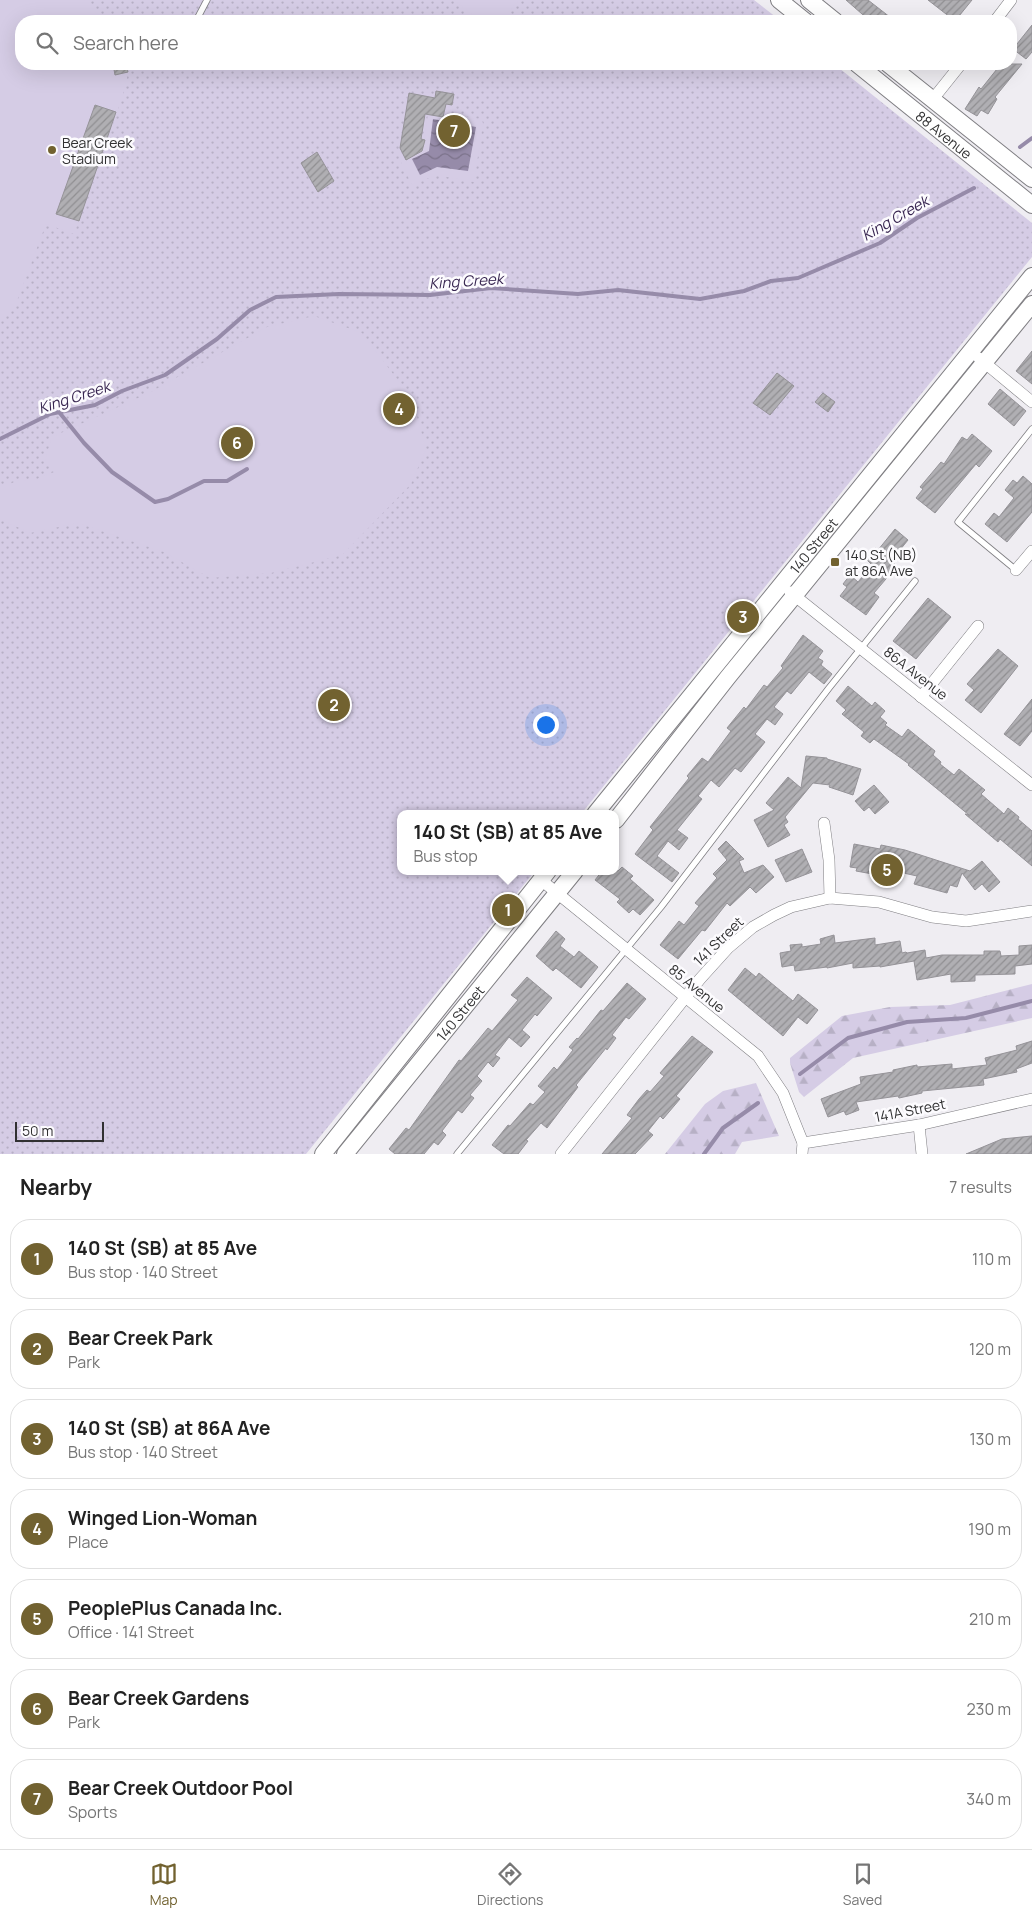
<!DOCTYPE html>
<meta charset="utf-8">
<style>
:root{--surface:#fff;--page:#f2f2f2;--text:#222;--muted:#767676;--line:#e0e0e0;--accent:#726230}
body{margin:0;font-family:Manrope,sans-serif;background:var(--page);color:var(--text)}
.scale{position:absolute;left:15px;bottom:12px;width:89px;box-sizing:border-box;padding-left:5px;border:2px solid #313132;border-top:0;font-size:14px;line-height:18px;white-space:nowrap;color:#313132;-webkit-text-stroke:4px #fcfbfe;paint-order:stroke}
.you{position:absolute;left:545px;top:724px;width:18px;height:18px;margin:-12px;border:4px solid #fff;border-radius:50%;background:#1a73e8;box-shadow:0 0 0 8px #1a73e833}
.badge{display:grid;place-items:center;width:32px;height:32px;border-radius:50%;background:var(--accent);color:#fff;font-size:16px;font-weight:700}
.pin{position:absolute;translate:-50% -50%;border:2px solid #fff;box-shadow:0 1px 5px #0006}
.popup{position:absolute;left:397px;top:810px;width:222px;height:65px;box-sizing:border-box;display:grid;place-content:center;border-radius:10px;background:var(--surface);filter:drop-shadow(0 1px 4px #0005);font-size:16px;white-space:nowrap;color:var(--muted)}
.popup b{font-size:19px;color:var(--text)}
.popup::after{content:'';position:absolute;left:50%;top:100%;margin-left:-10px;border:10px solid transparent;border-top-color:var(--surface)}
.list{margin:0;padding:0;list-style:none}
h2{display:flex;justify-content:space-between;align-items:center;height:65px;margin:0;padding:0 20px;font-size:21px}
h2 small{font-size:16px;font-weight:400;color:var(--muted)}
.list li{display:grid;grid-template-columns:32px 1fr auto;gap:15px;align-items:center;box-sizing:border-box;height:80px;margin:0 10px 10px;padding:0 10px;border:1px solid var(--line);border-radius:20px}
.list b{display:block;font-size:19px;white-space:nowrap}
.list p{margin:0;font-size:16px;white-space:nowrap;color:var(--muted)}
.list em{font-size:16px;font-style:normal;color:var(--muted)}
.icon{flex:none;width:28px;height:28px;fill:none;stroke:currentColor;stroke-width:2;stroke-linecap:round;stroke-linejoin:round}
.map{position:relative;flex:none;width:1032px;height:1154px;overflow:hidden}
.search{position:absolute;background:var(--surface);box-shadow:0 5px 20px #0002;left:15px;right:15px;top:15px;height:55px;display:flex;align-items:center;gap:12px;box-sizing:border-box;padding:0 18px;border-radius:20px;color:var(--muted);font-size:19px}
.sheet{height:695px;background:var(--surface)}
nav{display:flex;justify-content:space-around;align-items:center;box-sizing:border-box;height:70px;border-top:1px solid var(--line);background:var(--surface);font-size:14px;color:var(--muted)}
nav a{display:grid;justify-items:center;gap:2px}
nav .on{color:var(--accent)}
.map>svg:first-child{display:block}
.forest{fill:url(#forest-firs)}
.park{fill:url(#park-dots)}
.garden{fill:#d5cce5}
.water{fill:url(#water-waves)}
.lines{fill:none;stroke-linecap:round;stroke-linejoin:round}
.stream{stroke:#968ba9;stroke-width:4}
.building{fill:url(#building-hatch);stroke:#959398}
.lane-casing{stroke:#7f7e82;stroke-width:7}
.street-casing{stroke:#7f7e82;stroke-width:12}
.secondary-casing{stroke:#7f7e82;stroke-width:18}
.lane{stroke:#fff;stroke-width:5.5}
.street{stroke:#fff;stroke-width:11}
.secondary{stroke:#fff;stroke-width:16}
.poi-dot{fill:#726230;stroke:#fcfbfe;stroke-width:2}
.labels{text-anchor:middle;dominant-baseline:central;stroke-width:5;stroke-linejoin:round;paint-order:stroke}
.street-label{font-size:14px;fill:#313132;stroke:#fcfbfe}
.poi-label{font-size:14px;fill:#313132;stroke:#fcfbfe;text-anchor:start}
.water-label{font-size:15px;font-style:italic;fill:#372550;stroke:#fcfbfe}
</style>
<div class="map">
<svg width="1032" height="1154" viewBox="0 0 1032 1154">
<defs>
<pattern id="forest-firs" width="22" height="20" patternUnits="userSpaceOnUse" patternTransform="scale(1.25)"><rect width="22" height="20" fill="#d5cce5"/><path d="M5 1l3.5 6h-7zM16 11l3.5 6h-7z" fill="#b7b0c5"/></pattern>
<pattern id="park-dots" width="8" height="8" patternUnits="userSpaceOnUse" patternTransform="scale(1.25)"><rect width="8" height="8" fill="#d5cce5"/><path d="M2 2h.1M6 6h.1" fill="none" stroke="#b7b0c5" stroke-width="1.8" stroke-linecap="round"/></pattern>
<pattern id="water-waves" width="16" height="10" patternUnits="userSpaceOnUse" patternTransform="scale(1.25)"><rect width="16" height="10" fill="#968ba9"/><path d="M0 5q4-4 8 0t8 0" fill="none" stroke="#7b728a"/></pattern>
<pattern id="building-hatch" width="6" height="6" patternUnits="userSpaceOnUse" patternTransform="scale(1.25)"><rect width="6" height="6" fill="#b0afb3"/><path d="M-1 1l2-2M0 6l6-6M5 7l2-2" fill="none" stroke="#908f92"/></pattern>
</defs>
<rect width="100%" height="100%" fill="#efedf2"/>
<g class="forest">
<path d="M1032,984V1018L853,1058L804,1097L799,1092L790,1063V1058L842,1016L890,1007L950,1005Z"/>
<path d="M756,1083L779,1136L742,1142L735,1154H665L705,1104L723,1091Z"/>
</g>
<path class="park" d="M0,0H754L781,21H21V64H834L1032,223V257L581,814H400V871H535L306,1154H0Z"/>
<g class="garden">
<path d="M0,0H84L96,13L121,20L21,21V64H126L127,78L122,98L74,234L46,224L17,301L0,318Z"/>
<path d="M454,0H519L501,21H480Z"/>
<path d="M436,91L454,94L450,115L481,119L483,123L474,182L436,175L412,185L399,158L403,156L400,148L409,93L421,139L424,140L428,114L433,111Z"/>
<path d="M314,316L362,333L412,399L426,449L411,484L342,555L271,573L210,578L164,552L78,523L30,533L0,519V489L18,480L32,481L54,472L45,460L52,437L149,393L267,327Z"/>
</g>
<path class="water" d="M433,119L476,127L468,171L437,167L420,175L412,159L429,151Z"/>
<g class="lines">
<g class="stream">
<path d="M1020,147L1032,138"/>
<path d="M59,412L84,443L112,472L155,502L168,499L204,481H227L247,469"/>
<path d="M0,439L50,414L95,405L122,391L165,375L217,339L250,310L276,297L339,294L430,295L491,288L578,294L618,290L700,299L744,291L771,281L798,278L880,243L917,218L974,188"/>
<path d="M800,1074L848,1038L907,1022L966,1018L1032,1001"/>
<path d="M704,1154L723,1128L758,1103"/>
</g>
</g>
<g class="building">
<path d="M846,0H868L895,21H870Z"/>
<path d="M928,0H972L955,21Z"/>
<path d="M1032,25V52L1026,59L1013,49Z"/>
<path d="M113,64H126L128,72L115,75Z"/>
<path d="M1001,64H1022L995,97L997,99L988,114L981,110L977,116L965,109L979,87L981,89Z"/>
<path d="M436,91L454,94L452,105L446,104L443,117L425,114L421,139L425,140L422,151L406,160L400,148L409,93L435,98Z"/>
<path d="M95,105L116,112L79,221L56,214Z"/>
<path d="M317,152L334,181L318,192L301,163Z"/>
<path d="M1032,351V384L1016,371Z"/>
<path d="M777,373L794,386L770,415L753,403Z"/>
<path d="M1000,389L1026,411L1014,426L988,404Z"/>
<path d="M823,393L835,402L828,412L815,402Z"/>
<path d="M972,434L992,451L979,467L976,464L935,513L916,498L923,489L920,487L941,462L944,464L962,437L967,440Z"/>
<path d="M1023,476L1032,484V512L1007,542L985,524L994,513L999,517L1014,498L1005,490L1013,480L1017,483Z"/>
<path d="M895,529L908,540L891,561L897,566L874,593L879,597L866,615L840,596L847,587L843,584L850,575L858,582L872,565L866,559L875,548L878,550Z"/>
<path d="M928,598L951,617L916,659L893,641Z"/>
<path d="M803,635L823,651L818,658L823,661L821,665L832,674L824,684L809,672L791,694L787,691L774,707L783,714L775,725L767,719L755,734L765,742L741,772L735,768L719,787L711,780L698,796L702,799L677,830L688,838L679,850L668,841L657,856L679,873L672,882L635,854L653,830L650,827L689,778L687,776L702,758L708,762L731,731L727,728L744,707L746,709L764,685L767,687L783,668L781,666Z"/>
<path d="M998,649L1018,666L981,713L965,700L974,690L967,684Z"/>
<path d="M848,686L872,706L875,702L885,711L880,717L887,723L885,725L902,737L908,729L935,751L933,755L941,762L940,764L954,775L959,769L985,790L981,794L1004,814L1008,808L1019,817L1018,819L1032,831V866L1000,839L998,842L965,814L969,815L908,765L909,764L874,739L870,743L861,736L864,732L842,714L846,710L836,701Z"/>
<path d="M1032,699V731L1020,746L1004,734Z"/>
<path d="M806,756L827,758V759L861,769L853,795L829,787L830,785L813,783L785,817L788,822L784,825L790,835L768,847L754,820L774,810L766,803L788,777L801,788Z"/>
<path d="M874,785L889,802L875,814L869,807L864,811L855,801Z"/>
<path d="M726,841L744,859L739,861L744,873L763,865L774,877L756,893L750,887L730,906L727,903L705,931L702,930L678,959L660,945L679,921L684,925L699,906L695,903L717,878L713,874L727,860L718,849Z"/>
<path d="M854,844L880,849L881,845L905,850L970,871L982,861L1000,882L989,892L982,884L975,890L962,873L957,887L950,885L947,893L914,884L917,876L890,870L889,877L856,871L857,868L850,867Z"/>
<path d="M802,849L812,872L786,882L775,860Z"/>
<path d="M622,867L633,876L630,879L654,900L640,915L633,909L629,913L617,902L620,899L595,880L602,871H618Z"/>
<path d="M556,931L565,939L560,946L574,957L579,951L598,967L581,988L556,968L553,971L536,956Z"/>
<path d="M834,935L835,943L875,938V945L900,941L902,953L906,952L907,953L925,950L926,958L942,955H984V951H1000L1001,956L1019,955V946L1032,945V964L1015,966V974L975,975V981L951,982V974L917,980L914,961L880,967V966L853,968V963L827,968V967L795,971L794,965L782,967L780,953L791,951L790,945L802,944V947L821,944L820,939Z"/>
<path d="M745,968L756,977L759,973L793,1001L798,994L818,1010L807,1024L798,1017L783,1036L728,990Z"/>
<path d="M527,977L552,998L537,1016L535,1014L522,1030L530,1037L521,1047L509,1037L495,1055L500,1058L493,1067L488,1062L477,1076L482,1081L470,1095L474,1098L462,1113L458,1110L442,1131L446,1135L438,1145L434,1142L424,1154H395L389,1149L406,1128L409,1130L459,1060L461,1061L488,1028L492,1031L518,1000L511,995Z"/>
<path d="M627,983L646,999L629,1019L626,1017L612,1035L616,1038L607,1050L606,1048L576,1085L578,1087L547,1128L541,1123L526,1140L528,1141L518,1154H504L492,1145L508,1125L510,1126L530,1103L533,1105L545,1092L538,1086L554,1067L557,1070L573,1050L569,1047L577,1038L578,1039L601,1010L603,1011Z"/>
<path d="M692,1036L713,1052L676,1096L680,1099L663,1119L660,1116L648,1131L653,1135L635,1154H602L632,1118L627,1115L639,1099L647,1090L650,1092L664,1076L660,1073Z"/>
<path d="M1032,1041V1063L1016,1069L1017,1072L983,1079L984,1085L922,1091V1093L899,1098L898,1096L856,1102L859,1110L846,1115L844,1111L828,1117L821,1099L861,1084L860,1077L893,1072V1070L917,1065V1067L952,1064V1069L987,1065L985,1058L1017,1050L1016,1046Z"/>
<path d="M1032,1136V1154H966L1002,1139Z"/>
</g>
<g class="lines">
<defs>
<g id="lane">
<path d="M197,19L207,0"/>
<path d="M1016,570L958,522L1032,429"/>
<path d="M457,1154L661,907L829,688L915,581"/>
</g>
<g id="street">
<path d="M995,21L1011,0"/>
<path d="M933,99L961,64"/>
<path d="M979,358L1032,402"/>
<path d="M1016,570L1032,551"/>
<path d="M790,592L1032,785"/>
<path d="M921,697L978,626"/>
<path d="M824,823L829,860L830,898"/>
<path d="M541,880L758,1056L783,1093L803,1143"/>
<path d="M919,1125L922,1154"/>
<path d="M561,1154L700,979L728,948L753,927L774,915L791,907L830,898L879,902L932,917L966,921L1032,911"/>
<path d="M802,1154L803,1143L919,1125L1032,1099"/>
</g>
<g id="secondary">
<path d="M779,0L805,21"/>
<path d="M809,0L835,21"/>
<path id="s1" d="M857,64L1032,205"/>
<path d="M888,64L1032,179"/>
<path id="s2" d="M595,814L1032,276"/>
<path d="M616,820L728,677L1032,304"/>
<path d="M323,1154L548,871"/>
<path id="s3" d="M345,1154L575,871"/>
</g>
</defs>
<use href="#lane" class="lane-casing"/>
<use href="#street" class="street-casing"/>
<use href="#secondary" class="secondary-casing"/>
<use href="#lane" class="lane"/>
<use href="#street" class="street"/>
<use href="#secondary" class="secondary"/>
</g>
<g class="poi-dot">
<circle cx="52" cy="150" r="5"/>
<rect x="830" y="557" width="10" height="10" rx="2.5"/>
</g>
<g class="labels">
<g class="street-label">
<text stroke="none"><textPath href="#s1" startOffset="112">88 Avenue</textPath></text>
<text stroke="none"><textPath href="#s2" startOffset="346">140 Street</textPath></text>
<text transform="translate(916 673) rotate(38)">86A Avenue</text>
<text transform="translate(718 941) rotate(-44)">141 Street</text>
<text transform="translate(697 988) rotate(39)">85 Avenue</text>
<text stroke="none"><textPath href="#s3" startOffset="182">140 Street</textPath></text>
<text transform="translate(910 1110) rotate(-11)">141A Street</text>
</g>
<g class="poi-label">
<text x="62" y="142">Bear Creek<tspan x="62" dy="16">Stadium</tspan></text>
<text x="845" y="554">140 St (NB)<tspan x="845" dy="16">at 86A Ave</tspan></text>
</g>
<g class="water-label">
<text transform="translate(895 218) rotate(-30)">King Creek</text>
<text transform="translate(466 281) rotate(-4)">King Creek</text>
<text transform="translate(74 397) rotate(-18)">King Creek</text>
</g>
</g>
</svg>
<div class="scale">50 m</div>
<div class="you"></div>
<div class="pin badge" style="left:508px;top:910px">1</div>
<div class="popup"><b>140 St (SB) at 85 Ave</b>Bus stop</div>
<div class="pin badge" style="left:334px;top:705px">2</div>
<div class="pin badge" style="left:743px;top:617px">3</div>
<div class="pin badge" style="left:399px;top:409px">4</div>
<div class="pin badge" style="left:887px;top:870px">5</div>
<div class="pin badge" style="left:237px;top:443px">6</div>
<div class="pin badge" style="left:454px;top:131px">7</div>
<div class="search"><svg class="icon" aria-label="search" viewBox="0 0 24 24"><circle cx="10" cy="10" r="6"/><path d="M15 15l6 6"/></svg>Search here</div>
</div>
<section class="sheet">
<h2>Nearby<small>7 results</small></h2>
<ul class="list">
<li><span class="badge">1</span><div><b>140 St (SB) at 85 Ave</b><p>Bus stop · 140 Street</p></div><em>110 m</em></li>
<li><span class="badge">2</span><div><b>Bear Creek Park</b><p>Park</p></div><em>120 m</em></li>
<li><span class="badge">3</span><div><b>140 St (SB) at 86A Ave</b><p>Bus stop · 140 Street</p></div><em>130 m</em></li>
<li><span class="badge">4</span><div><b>Winged Lion-Woman</b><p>Place</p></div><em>190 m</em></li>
<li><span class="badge">5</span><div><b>PeoplePlus Canada Inc.</b><p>Office · 141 Street</p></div><em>210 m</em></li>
<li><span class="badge">6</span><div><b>Bear Creek Gardens</b><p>Park</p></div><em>230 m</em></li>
<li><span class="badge">7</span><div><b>Bear Creek Outdoor Pool</b><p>Sports</p></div><em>340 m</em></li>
</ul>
</section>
<nav>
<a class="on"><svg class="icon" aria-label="map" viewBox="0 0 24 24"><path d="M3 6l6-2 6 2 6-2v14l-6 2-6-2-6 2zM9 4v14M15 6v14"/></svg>Map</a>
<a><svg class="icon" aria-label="directions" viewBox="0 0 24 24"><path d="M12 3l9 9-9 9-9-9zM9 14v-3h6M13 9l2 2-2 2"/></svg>Directions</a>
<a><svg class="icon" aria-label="saved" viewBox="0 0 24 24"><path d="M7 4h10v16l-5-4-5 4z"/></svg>Saved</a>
</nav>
